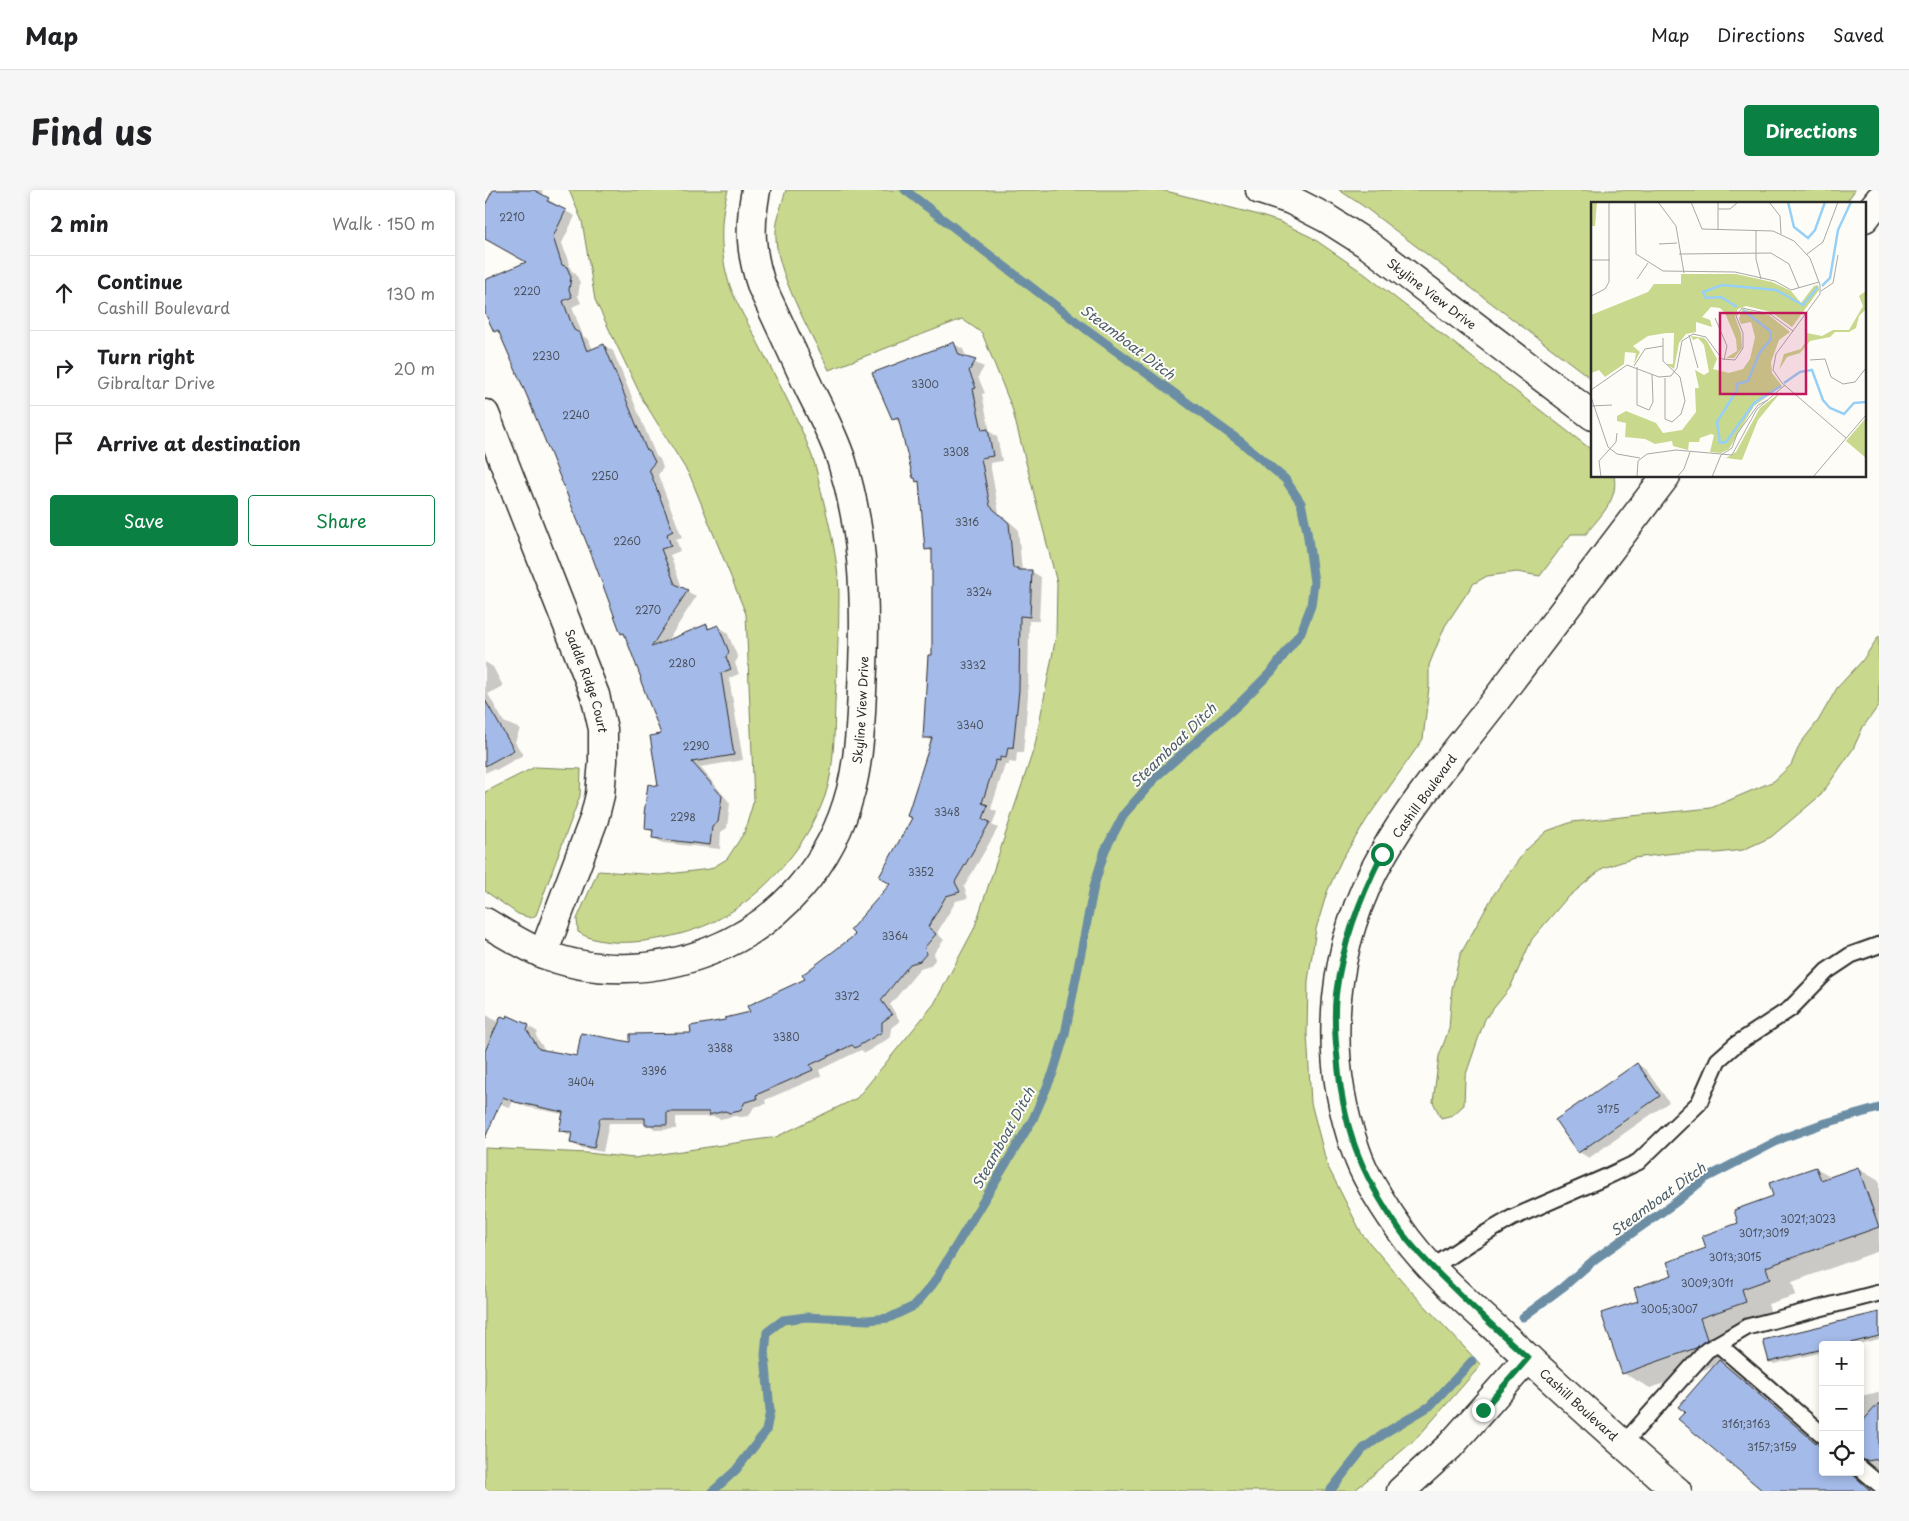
<!DOCTYPE html>
<meta charset="utf-8">
<style>
:root{--surface:#fff;--page:#f6f6f6;--text:#202124;--muted:#757577;--line:#e0e0e0;--accent:#0b8043}
body{margin:0;font-family:"Playpen Sans",sans-serif;background:var(--page);color:var(--text)}
.controls{position:absolute;right:15px;bottom:15px;display:grid;overflow:hidden;border-radius:5px;box-shadow:0 2px 8px #0003}
.controls button{width:45px;height:45px;display:grid;place-items:center;padding:0;border:0;border-bottom:1px solid var(--line);background:var(--surface);color:var(--text);font:25px sans-serif}
.stop{position:absolute;width:15px;height:15px;margin:-11px;border:4px solid #0b8043;border-radius:50%;background:#fff}
.stop.end{background:#0b8043;border-color:#fff;box-shadow:0 1px 5px #0008}
.list{margin:0;padding:0;list-style:none}
h2{display:flex;justify-content:space-between;align-items:center;height:65px;margin:0;padding:0 20px;font-size:21px}
h2 small{font-size:16px;font-weight:400;color:var(--muted)}
.list li{display:grid;grid-template-columns:32px 1fr auto;gap:15px;align-items:center;box-sizing:border-box;height:75px;padding:0 20px;border-top:1px solid var(--line)}
.list b{display:block;font-size:19px;white-space:nowrap}
.list p{margin:0;font-size:16px;white-space:nowrap;color:var(--muted)}
.list em{font-size:16px;font-style:normal;color:var(--muted)}
.actions{display:flex;gap:10px;padding:15px 20px}
.actions a{flex:1;padding:11px 0;border:1px solid var(--accent);border-radius:5px;text-align:center;font-size:18px;color:var(--accent)}
.actions .main{background:var(--accent);color:#fff}
.icon{flex:none;width:28px;height:28px;fill:none;stroke:currentColor;stroke-width:2;stroke-linecap:round;stroke-linejoin:round}
.map{position:relative;flex:none;width:1394px;height:1301px;overflow:hidden;border-radius:5px}
header{display:flex;align-items:center;gap:30px;box-sizing:border-box;height:70px;padding:0 25px;background:var(--surface);border-bottom:1px solid var(--line)}
header strong{font-size:24px}
nav{display:flex;gap:28px;margin-inline-start:auto;font-size:18px}
.intro{display:flex;align-items:center;justify-content:space-between;box-sizing:border-box;height:120px;padding:0 30px}
h1{margin:0;font-size:35px}
.button{padding:12px 22px;border-radius:5px;background:var(--accent);color:#fff;font-size:18px;font-weight:700}
main{display:flex;gap:30px;padding:0 30px}
aside{flex:1;background:var(--surface);border-radius:5px;box-shadow:0 2px 8px #0003}
.map>svg:first-child{display:block}
.green{fill:#c8d88d;stroke:#7a825c}
.shadow{fill:#0003}
.lines{fill:none;stroke-linecap:round;stroke-linejoin:round}
.stream{stroke:#6c8ea5;stroke-width:9}
.building{fill:#a4bae8;stroke:#2b2b2b}
.lane-casing{stroke:#2b2b2b;stroke-width:19}
.street-casing{stroke:#2b2b2b;stroke-width:31}
.secondary-casing{stroke:#2b2b2b;stroke-width:31}
.lane{stroke:#fdfcf7;stroke-width:15}
.street{stroke:#fdfcf7;stroke-width:28}
.secondary{stroke:#fdfcf7;stroke-width:28}
.route{stroke:#0b8043;stroke-width:6}
.labels{text-anchor:middle;dominant-baseline:central;stroke-width:4;stroke-linejoin:round;paint-order:stroke}
.number-label{font-size:10px;fill:#494f5a}
.street-label{font-size:12px;fill:#2b2b2b;stroke:#fdfcf7}
.water-label{font-size:14px;font-style:italic;fill:#4b5d68;stroke:#fdfcf7}
.inset-river{fill:none;stroke:#97d0f7;stroke-width:2.5}
.inset-road{fill:none;stroke:#a9a8a5;stroke-width:1}
.view{fill:#c2185b;fill-opacity:0.15;stroke:#c2185b;stroke-width:2.5}
.inset-edge{fill:none;stroke:#2b2b2b;stroke-width:2.5}
</style>
<header>
<strong>Map</strong>
<nav><a>Map</a><a>Directions</a><a>Saved</a></nav>
</header>
<div class="intro"><h1>Find us</h1><a class="button">Directions</a></div>
<main>
<aside>
<h2>2 min<small>Walk · 150 m</small></h2>
<ul class="list">
<li><svg class="icon" aria-label="ahead" viewBox="0 0 24 24"><path d="M12 20V5M6 11l6-6 6 6"/></svg><div><b>Continue</b><p>Cashill Boulevard</p></div><em>130 m</em></li>
<li><svg class="icon" aria-label="right" viewBox="0 0 24 24"><path d="M7 20v-9h11M14 6l5 5-5 5"/></svg><div><b>Turn right</b><p>Gibraltar Drive</p></div><em>20 m</em></li>
<li><svg class="icon" aria-label="arrive" viewBox="0 0 24 24"><path d="M6 21V4h12l-3 4 3 4H6"/></svg><div><b>Arrive at destination</b></div></li>
</ul>
<div class="actions"><a class="main">Save</a><a>Share</a></div>
</aside>
<div class="map">
<svg width="1394" height="1301" viewBox="0 0 1394 1301">
<rect width="100%" height="100%" fill="#fdfcf7"/>
<filter id="ink" filterUnits="userSpaceOnUse"><feTurbulence type="fractalNoise" baseFrequency=".02" numOctaves="2"/><feDisplacementMap in="SourceGraphic" scale="10" xChannelSelector="R" yChannelSelector="G"/><feConvolveMatrix kernelMatrix="1 2 1 2 8 2 1 2 1" color-interpolation-filters="sRGB"/></filter>
<g filter="url(#ink)">
<g class="green">
<path d="M84,0H243C234,30 235,64 244,93C250,111 260,128 269,145C289,185 313,226 328,269C332,280 334,293 337,305C345,337 353,370 354,403C354,439 352,476 350,512C349,542 350,577 340,606C321,659 276,709 226,733C194,748 124,763 93,742L92,729L113,681L175,685L225,679L242,669L259,643L269,610L261,424L205,286L158,210L110,110L97,31Z"/>
<path d="M301,0H677L770,24L795,32L826,47L877,82L1108,261V286H1129C1134,310 1114,327 1101,344H1086L1055,386L1032,382L1002,386L988,394L960,436L944,475V497L938,549L884,626L857,669L842,702L831,739L823,791L822,843L826,913L842,975L877,1044L925,1100L996,1175L932,1248L869,1301H0V958L102,963L149,968L291,947L372,908L449,814L489,739L550,555L571,446L572,393L527,218L497,143L477,129L344,180C327,145 288,78 291,41C292,27 297,13 301,0Z"/>
<path d="M854,0H1370L1360,14H1108V190L878,16Z"/>
<path d="M1394,446V515L1378,537L1368,559L1336,605L1286,647L1258,660L1232,663H1190L1149,668L1118,678L1081,709L1047,749L1025,798L1000,829L980,887L979,915L968,925L956,928L948,912L954,866L964,839L967,799L975,765L1009,704L1040,661L1062,641L1087,632L1226,618L1289,591L1306,575L1315,554L1333,531L1352,498L1377,471Z"/>
<path d="M50,577L96,579L95,606L51,725L46,728L33,724L0,701V602Z"/>
</g>
<g class="shadow">
<path d="M9,0H57L59,7L72,15L71,16L90,26L77,53L86,80L91,84L95,93L93,106L96,113L87,117L98,146L104,150L108,160L119,155L128,161L171,266L175,269L178,278L173,285L197,347L191,349L195,361L185,365L198,400L211,407L182,452L222,436L227,439L233,436L242,442L253,468L250,473L254,484L244,488L258,570L215,577L245,613L242,638L236,642L235,659L178,653L169,648V643L161,638L174,597L178,545L142,446L137,443L108,365L17,145L10,141L0,119V91L44,72L0,48V16Z"/>
<path d="M469,154L478,159L482,169L499,177L493,187L500,203L497,204L505,242L512,246L517,271L505,273L514,323L533,339L537,381H546L556,387L554,431H544L543,506L538,563L532,562L531,573L524,572V575H520L506,619L512,622L507,635L513,638L479,697L483,708L471,711L452,743L459,750L449,763L450,770L445,776L435,779L405,815L415,831L407,837L406,847L380,863L376,860L334,880L336,886L280,910L281,914L269,917L264,926L256,927L250,926L235,929L230,927H191V939L171,940L162,933H124L118,962L96,958L86,953L87,946L75,940L78,924L41,917L28,911L25,918L0,906V824L14,833L43,836L53,842L51,846L61,862L93,868L146,853L208,844L267,823L322,790L372,745L407,693L428,629L423,626L447,551L440,547L448,466L449,363L442,359L436,293L429,288L416,233L408,228Z"/>
<path d="M0,472L8,477L18,496L3,504L19,532L35,539L30,552L38,565L11,580L8,579L0,583Z"/>
<path d="M1152,874L1161,880L1184,912L1104,968L1094,962L1072,930Z"/>
<path d="M1331,978L1347,987L1372,978L1394,991V1061L1307,1092L1311,1105L1283,1114L1287,1127L1241,1143L1248,1165L1238,1173L1256,1184L1338,1254V1282H1370L1394,1301H1280L1202,1222L1230,1176L1165,1198L1138,1183L1189,1086L1290,1007Z"/>
<path d="M1394,1123V1149L1370,1155H1338V1162L1289,1174L1285,1171Z"/>
<path d="M1394,1202V1281L1388,1288L1375,1281V1206Z"/>
</g>
<g class="lines">
<g class="stream">
<path d="M1038,1127L1078,1097L1110,1069L1191,1012L1219,989L1298,948L1337,934L1394,918"/>
<path d="M228,1301L251,1280L281,1241L285,1221L280,1165L282,1142L298,1130L321,1127L383,1130L404,1128L429,1116L448,1094L548,929L568,883L580,844L609,696L620,660L639,624L674,584L754,514L787,481L816,442L826,416L829,392L822,341L816,313L800,289L756,252L601,139L420,0"/>
<path d="M845,1301L878,1259L903,1241L945,1216L987,1171"/>
</g>
</g>
<g class="building">
<path d="M8,0H49L64,8L62,11L81,20L68,47L77,75L82,77L86,87L84,100L87,107L78,111L89,140L95,143L102,161L119,154L161,259L165,262L170,272L164,279L188,341L182,344L186,356L176,359L190,394L203,400L166,457L222,434L223,439L233,435L244,462L241,467L246,479L236,483L249,565L207,572L237,606L233,632L227,637L225,655L167,648L168,640L160,639L161,624H159L163,594L173,596L165,546L176,544L155,489L156,488L139,443L136,444L107,366L42,206L13,140L9,142L0,123V90L41,72L0,49V15Z"/>
<path d="M469,152L474,165L491,170L484,181L491,198L488,199L497,240L503,239L508,266L496,268L505,316L524,333L528,378H533V380H547L545,427L535,426L534,500L528,558L523,557L521,568L515,567V571L511,570L497,613L503,615L498,629L505,632L470,692L475,702L461,706L443,737L451,744L440,757L441,764L435,771L425,774L396,810L407,825L397,832V842L370,858L367,855L325,875L328,880L271,905L272,909L260,912L255,921L245,923L240,921L224,925V922H182V935H160V928H115L109,958L85,953L87,942L74,941L78,922L30,912L18,907L0,948V861L16,826L21,828L22,825L44,835L42,840L54,859L92,866L96,843L145,852V844L206,843L205,836L240,830V828L265,822L262,816L320,789L317,785L370,745L365,740L405,694L394,687L427,628L422,626L447,548H438L443,465H447V359L440,360L434,291L431,292L430,288H428L413,227L407,229L387,183Z"/>
<path d="M0,510L29,560L0,576Z"/>
<path d="M1152,873L1175,906L1093,963L1070,930Z"/>
<path d="M1331,977L1336,990L1373,977L1394,1037L1281,1077L1285,1089L1257,1099L1261,1112L1215,1128L1222,1149L1211,1158L1137,1184L1116,1123L1153,1111L1149,1098L1187,1085L1182,1072L1221,1058L1217,1046L1253,1033L1249,1020L1288,1006L1284,993Z"/>
<path d="M1394,1122V1146L1357,1155H1338V1159L1284,1172L1278,1150Z"/>
<path d="M1234,1170L1338,1259V1282H1365L1386,1301H1278L1193,1229L1200,1222L1193,1217Z"/>
<path d="M1394,1213V1269L1382,1271L1375,1269V1234Z"/>
</g>
<g class="lines">
<defs>
<g id="lane">
<path d="M948,1077L984,1053L1027,1028L1121,987L1153,972L1214,913L1233,870L1250,855L1305,819L1342,781L1366,765L1394,755"/>
<path d="M1233,1154L1262,1137L1394,1103"/>
<path d="M1138,1254L1222,1160L1233,1154L1338,1245"/>
<path d="M1375,1278L1394,1294"/>
</g>
<g id="street">
<path id="s1" d="M775,0L806,10L841,28L882,54L1108,226"/>
<path id="s2" d="M0,224L110,505L118,539V571L115,605L109,629L58,764"/>
<path id="s3" d="M0,732C18,743 36,754 56,763C108,785 173,782 225,761C295,734 347,674 366,600C376,560 376,519 378,478C381,408 378,339 357,272C349,247 337,224 325,200C309,166 293,131 277,97C265,62 264,36 271,0"/>
<path d="M916,1301L965,1256L1043,1168"/>
</g>
<g id="secondary">
<path d="M1380,28L1394,10"/>
<path id="s4" d="M1181,286C1127,358 1072,430 1017,502C978,554 930,607 898,664C846,754 836,863 871,961C880,988 897,1014 914,1038C940,1077 984,1114 1019,1146C1076,1198 1133,1251 1192,1301"/>
</g>
</defs>
<use href="#lane" class="lane-casing"/>
<use href="#street" class="street-casing"/>
<use href="#secondary" class="secondary-casing"/>
<use href="#lane" class="lane"/>
<use href="#street" class="street"/>
<use href="#secondary" class="secondary"/>
</g>
</g>
<g class="lines" filter="url(#ink)">
<path class="route" d="M897,664C875,709 857,754 851,804C849,823 850,845 852,864C857,934 874,982 915,1040C926,1056 941,1071 955,1085C984,1114 1013,1141 1043,1168L998,1220"/>
</g>
<g class="labels">
<g class="number-label">
<text x="27" y="26">2210</text>
<text x="42" y="100">2220</text>
<text x="61" y="165">2230</text>
<text x="440" y="193">3300</text>
<text x="91" y="224">2240</text>
<text x="471" y="261">3308</text>
<text x="120" y="285">2250</text>
<text x="482" y="331">3316</text>
<text x="142" y="350">2260</text>
<text x="494" y="401">3324</text>
<text x="163" y="419">2270</text>
<text x="197" y="472">2280</text>
<text x="488" y="474">3332</text>
<text x="485" y="534">3340</text>
<text x="211" y="555">2290</text>
<text x="462" y="621">3348</text>
<text x="198" y="626">2298</text>
<text x="436" y="681">3352</text>
<text x="410" y="745">3364</text>
<text x="362" y="805">3372</text>
<text x="301" y="846">3380</text>
<text x="235" y="857">3388</text>
<text x="169" y="880">3396</text>
<text x="96" y="891">3404</text>
<text x="1123" y="918">3175</text>
<text x="1323" y="1028">3021;3023</text>
<text x="1279" y="1042">3017;3019</text>
<text x="1250" y="1066">3013;3015</text>
<text x="1222" y="1092">3009;3011</text>
<text x="1184" y="1118">3005;3007</text>
<text x="1261" y="1233">3161;3163</text>
<text x="1287" y="1256">3157;3159</text>
</g>
<g class="street-label">
<text stroke="none"><textPath href="#s1" startOffset="202">Skyline View Drive</textPath></text>
<text stroke="none"><textPath href="#s2" startOffset="286">Saddle Ridge Court</textPath></text>
<text stroke="none"><textPath href="#s3" startOffset="540">Skyline View Drive</textPath></text>
<text transform="translate(939 606) rotate(-54)">Cashill Boulevard</text>
<text stroke="none"><textPath href="#s4" startOffset="1121">Cashill Boulevard</textPath></text>
</g>
<g class="water-label">
<text transform="translate(643 152) rotate(37)">Steamboat Ditch</text>
<text transform="translate(688 555) rotate(-44)">Steamboat Ditch</text>
<text transform="translate(518 948) rotate(-61)">Steamboat Ditch</text>
<text transform="translate(1173 1009) rotate(-36)">Steamboat Ditch</text>
</g>
</g>
<g transform="translate(1106 12)">
<rect width="275" height="275" fill="#fdfcf7"/>
<path d="M0,0H6L4,24H0ZM90,72H145L181,80L200,89L210,101L223,84L227,83L228,88L201,125L180,110L155,104L147,107L144,115L150,131L151,146L143,156H135L146,149L145,137L134,111L129,106L120,105L111,115L119,118L121,125L105,120V130L95,132L88,141L83,167L75,162H82L83,131H75L57,134L42,144L49,150L43,162L45,151L34,150L33,162L14,175L8,168L0,171V113L57,90L63,82H90ZM275,89V107L268,114L265,126L258,130H244L239,135L219,139L209,151L196,155L188,168L193,152L210,147L216,138V131L231,134L242,128H258L272,104L268,94ZM151,107L178,113L199,130L188,138L180,160L181,171L191,184L163,204L138,247L130,251L119,250L123,233L120,232L109,236L108,240H98L97,248L82,244L81,239L64,242L54,237L34,235L35,221L26,219V214L35,209L65,221L72,231L91,228L105,210L104,186H108L104,168L113,173L118,170L113,143L107,136L102,138L100,134L113,136L116,139L126,157L122,167L138,171L152,167L159,157L164,135L160,120L150,122L148,117ZM190,190L167,218L151,258L135,256L145,250L169,206ZM275,216V256L255,239Z" fill="#c8d88d"/>
<path class="inset-river" d="M197,0L203,25L217,36L224,28L234,0M231,84L239,76L247,28L260,0M146,105L130,95L115,96L112,90L131,83L185,88L212,103L227,85M152,108L179,129L180,137L169,150L157,179L146,182V188L126,220L129,241L135,240L163,201L190,184M193,181L209,170L221,168L232,198L239,206L253,212L263,201L275,200"/>
<path class="inset-road" d="M44,0L45,52L72,69L144,70L184,79L200,88L228,80M67,0L85,24L93,71M100,0L111,27L182,29L203,39L219,56L229,83V92L185,152L182,168L191,181L255,236M127,0V28M178,0L189,14L190,32M127,7H139L147,0M165,28V57L170,77M68,42L86,41M88,52L180,51L198,62L208,86M216,52L232,40L247,0M0,58H19M46,77L57,61M230,89L242,81L247,53M0,94L14,87L18,80V0M124,116L136,144L133,158M98,133L107,166M72,136V159L89,175L94,199L90,212L81,220L74,217V176M219,158L234,157L240,175L252,182L264,180L275,166M43,164L54,147L72,144M46,165V203L58,208L62,200L61,172M0,188L36,163L68,175L80,174L86,166L91,139L102,132L115,135L131,157L144,158L152,146V131L145,114L151,106L179,112L202,129M0,195L17,245L26,252L49,256M0,204L21,203M130,253L141,246L146,232L167,203L177,198M10,275L8,259L25,240L26,231M46,275L47,259L56,252L85,248L141,253L166,207L194,183M86,275L93,267L99,250M121,275L130,253M222,275L275,213"/>
<path class="view" d="M129,111H215V192H129Z"/>
<rect width="275" height="275" class="inset-edge"/>
</g>
</svg>
<div class="controls">
<button>+</button>
<button>−</button>
<button><svg class="icon" aria-label="locate" viewBox="0 0 24 24"><circle cx="12" cy="12" r="6"/><path d="M12 2v4M12 18v4M2 12h4M18 12h4"/></svg></button>
</div>
<div class="stop" style="left:897px;top:664px"></div>
<div class="stop end" style="left:998px;top:1220px"></div>
</div>
</main>
